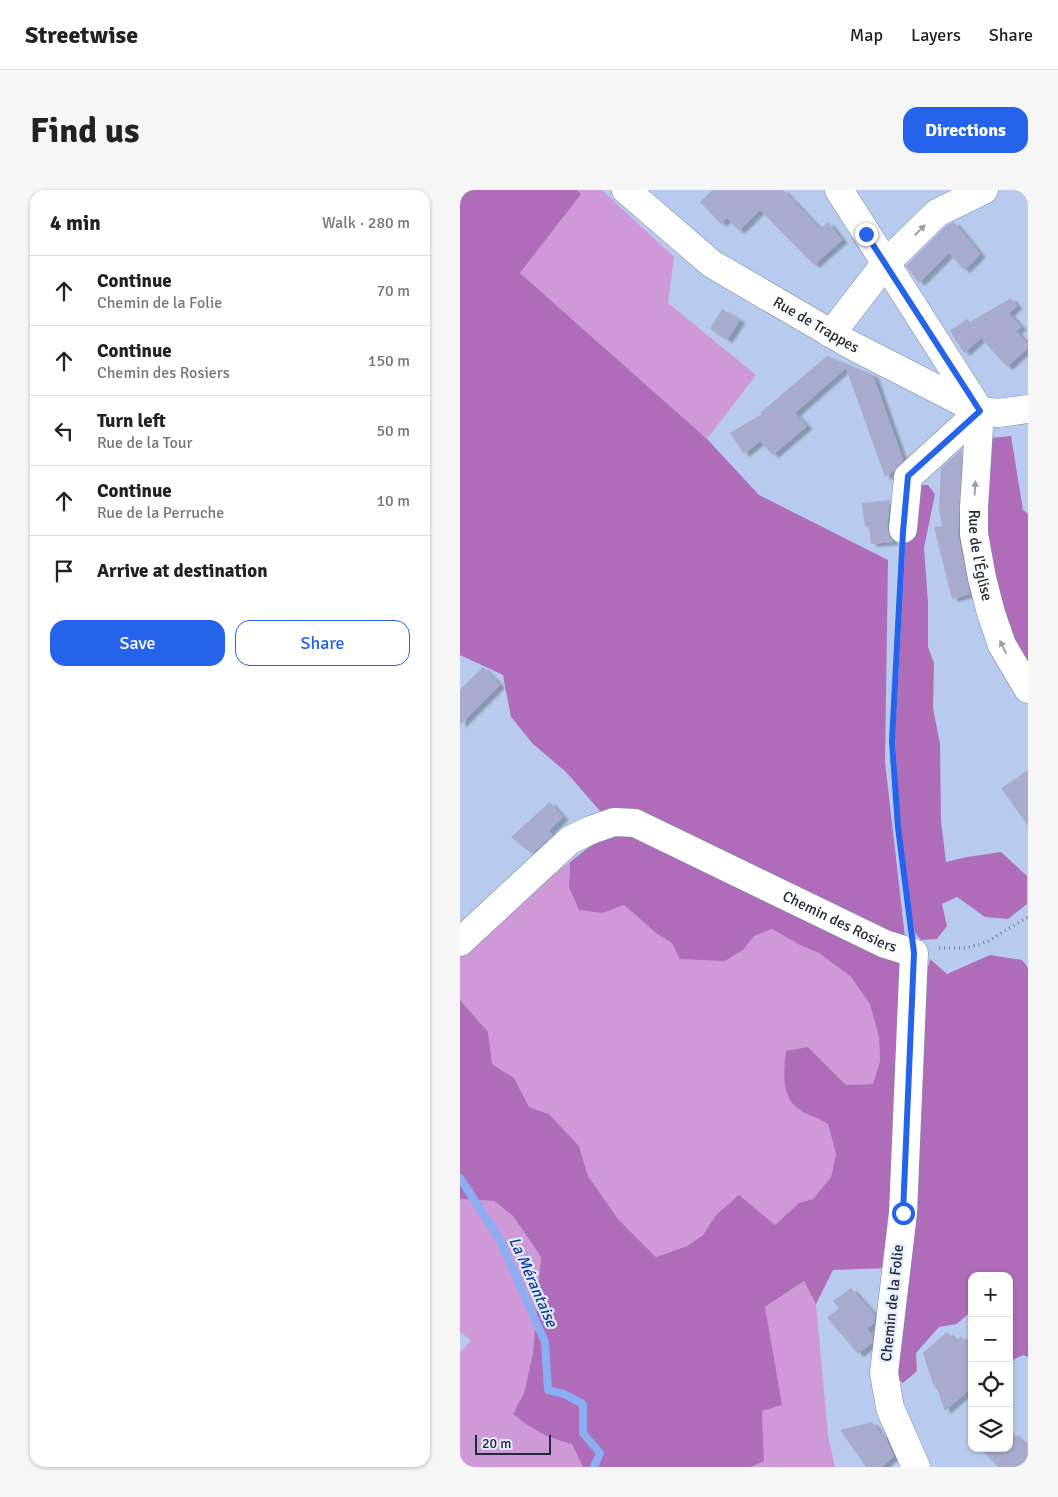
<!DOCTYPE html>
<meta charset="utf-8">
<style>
:root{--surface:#fff;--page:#f6f6f6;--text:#222;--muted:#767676;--line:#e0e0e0;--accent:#2563eb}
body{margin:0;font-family:Signika,sans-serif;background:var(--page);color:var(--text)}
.controls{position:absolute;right:15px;bottom:15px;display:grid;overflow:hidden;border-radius:10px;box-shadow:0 1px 4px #0004}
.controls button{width:45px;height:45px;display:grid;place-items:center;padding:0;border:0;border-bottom:1px solid var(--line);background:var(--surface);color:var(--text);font:25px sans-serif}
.scale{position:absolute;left:15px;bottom:12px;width:76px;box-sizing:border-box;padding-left:5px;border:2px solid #232a37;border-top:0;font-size:14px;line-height:18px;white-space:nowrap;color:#232a37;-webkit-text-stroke:4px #e2ecfd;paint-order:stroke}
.stop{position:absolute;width:15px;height:15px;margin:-11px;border:4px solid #2563eb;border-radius:50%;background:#fff}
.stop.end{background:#2563eb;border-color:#fff;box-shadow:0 1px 5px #0008}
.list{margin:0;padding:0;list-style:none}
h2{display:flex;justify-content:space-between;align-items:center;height:65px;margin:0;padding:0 20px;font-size:21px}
h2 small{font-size:16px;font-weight:400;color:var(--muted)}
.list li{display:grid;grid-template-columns:32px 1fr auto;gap:15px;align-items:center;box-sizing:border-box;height:70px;padding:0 20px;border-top:1px solid var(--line)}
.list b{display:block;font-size:19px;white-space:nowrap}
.list p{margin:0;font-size:16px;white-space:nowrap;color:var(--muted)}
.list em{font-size:16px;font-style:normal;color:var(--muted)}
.actions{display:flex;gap:10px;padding:15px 20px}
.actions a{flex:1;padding:11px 0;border:1px solid var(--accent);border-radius:15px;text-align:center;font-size:18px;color:var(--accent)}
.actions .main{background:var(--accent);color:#fff}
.icon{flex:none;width:28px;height:28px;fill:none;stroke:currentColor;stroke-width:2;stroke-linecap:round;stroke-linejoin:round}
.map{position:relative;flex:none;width:568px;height:1277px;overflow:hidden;border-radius:15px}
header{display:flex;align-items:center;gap:30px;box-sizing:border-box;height:70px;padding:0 25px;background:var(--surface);border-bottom:1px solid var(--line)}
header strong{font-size:24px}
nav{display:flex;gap:28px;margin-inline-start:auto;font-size:18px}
.intro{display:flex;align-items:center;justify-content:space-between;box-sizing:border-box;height:120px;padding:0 30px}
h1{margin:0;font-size:35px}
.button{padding:12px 22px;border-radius:15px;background:var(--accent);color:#fff;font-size:18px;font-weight:700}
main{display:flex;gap:30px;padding:0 30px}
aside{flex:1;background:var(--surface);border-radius:15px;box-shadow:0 1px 4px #0004}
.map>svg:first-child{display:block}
.green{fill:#ce99d6}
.forest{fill:#af6cb8}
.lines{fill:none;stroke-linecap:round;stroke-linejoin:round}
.stream{stroke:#8aaef1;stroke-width:8}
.building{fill:#a8aace;filter:url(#shadow)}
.minor-casing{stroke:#7a8bab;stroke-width:29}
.tertiary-casing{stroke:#7a8bab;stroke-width:29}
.path{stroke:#6b7890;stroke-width:3;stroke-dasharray:1 4;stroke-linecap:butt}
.minor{stroke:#fff;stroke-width:28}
.tertiary{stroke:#fff;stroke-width:28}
.oneway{fill:#9c9fa5}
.route{stroke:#2563eb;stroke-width:6}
.labels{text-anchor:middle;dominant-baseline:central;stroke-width:4.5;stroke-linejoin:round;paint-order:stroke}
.street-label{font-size:15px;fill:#232a37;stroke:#e2ecfd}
.water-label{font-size:16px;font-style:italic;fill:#0f3c9b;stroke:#e2ecfd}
</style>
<header>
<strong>Streetwise</strong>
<nav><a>Map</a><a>Layers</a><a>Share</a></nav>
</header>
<div class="intro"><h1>Find us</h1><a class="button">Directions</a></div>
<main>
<aside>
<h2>4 min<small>Walk · 280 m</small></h2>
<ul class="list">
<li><svg class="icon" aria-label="ahead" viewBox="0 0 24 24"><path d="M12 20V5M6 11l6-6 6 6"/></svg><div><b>Continue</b><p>Chemin de la Folie</p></div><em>70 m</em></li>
<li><svg class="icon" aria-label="ahead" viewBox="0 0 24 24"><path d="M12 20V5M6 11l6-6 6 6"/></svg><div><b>Continue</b><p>Chemin des Rosiers</p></div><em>150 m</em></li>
<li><svg class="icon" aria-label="left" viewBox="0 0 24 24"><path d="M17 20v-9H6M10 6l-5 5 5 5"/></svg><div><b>Turn left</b><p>Rue de la Tour</p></div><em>50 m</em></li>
<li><svg class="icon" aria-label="ahead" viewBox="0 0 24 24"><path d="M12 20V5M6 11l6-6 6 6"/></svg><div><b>Continue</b><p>Rue de la Perruche</p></div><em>10 m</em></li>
<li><svg class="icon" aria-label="arrive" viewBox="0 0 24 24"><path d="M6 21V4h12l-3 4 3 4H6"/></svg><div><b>Arrive at destination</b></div></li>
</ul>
<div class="actions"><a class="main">Save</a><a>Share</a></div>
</aside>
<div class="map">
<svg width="568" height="1277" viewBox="0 0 568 1277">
<defs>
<filter id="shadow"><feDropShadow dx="5.5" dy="3" stdDeviation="1" flood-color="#0004"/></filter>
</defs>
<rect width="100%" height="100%" fill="#b8cbee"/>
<g class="green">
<path d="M117,0H142L214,67L208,113L296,185L247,249L60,83L120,4Z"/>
<path d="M110,672L109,697L143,723L164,715L196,743L212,753L284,759L294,746L312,739L340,755L359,763L391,787L410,814L419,847L420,871L414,894L386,895L348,857L339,920L358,927L368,934L376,964L371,987L353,1009L339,1014L315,1035L256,1025L243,1045L227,1056L196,1067L158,1029L128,986L119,956L89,924L69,917L54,888L32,874L28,842L0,810V765L67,705Z"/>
<path d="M0,1009L34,1011L53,1026L81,1067L73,1163L64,1203L53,1224C74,1241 86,1247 113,1254L123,1277H0V1163L11,1150L0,1142Z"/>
<path d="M344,1091L356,1114L368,1245L375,1277H291L304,1271L302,1221L322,1215L304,1118Z"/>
</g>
<g class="forest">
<path d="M0,0H117L121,4L60,83L247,249L299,305L428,370L425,572L446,756L147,629L106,582L73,554L51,527L43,485L0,465Z"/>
<path d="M551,246L563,320L568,324V479L553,457L537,408L523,312L530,248Z"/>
<path d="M455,295H468L475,304L464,358L468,413V457L474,473L473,518L480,554L481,631L486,672L507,667L541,662L567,686V714L548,729L525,727L497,707L482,714L487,736L477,749L461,750L455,743L448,704L440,637L435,548L448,307Z"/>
<path d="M151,640H172L445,764L429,1078L373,1080L356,1114L344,1091L305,1117L322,1215L302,1221L304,1271L291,1277H123L112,1254C86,1247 74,1241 53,1224L64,1203L73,1163L81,1067L53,1026L34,1011L0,1009V810L28,842L32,874L54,888L69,917L89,924L119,956L128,986L158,1029L196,1067L227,1056L243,1045L256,1025L279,1005L315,1035L339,1013L353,1009L371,987L376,964L368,934C359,928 347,925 340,920C320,907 324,880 326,861L348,857L386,895L413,894L420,871L419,847L410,814L391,787L359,763L340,755L312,739L294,746L284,759L265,771L220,769L212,753L196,743L164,715L143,723L119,720L109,697L110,672Z"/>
<path d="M530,765L562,770L568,778V1167L563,1165L549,1172V1086H512V1124H508L497,1134L479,1137L456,1163L457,1181L443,1193L430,1182L461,804L470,769L487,784Z"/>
</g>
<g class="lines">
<path class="stream" d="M0,988L40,1050L85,1152L88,1200L104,1204L123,1214V1243L140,1263L134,1277"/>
</g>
<g class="building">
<path d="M252,0H323L360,39L368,32L382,50L354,75L300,20L279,41L267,28L261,34L240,12Z"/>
<path d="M494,32L520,64L512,73L504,80L489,63L459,93L446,76L486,36Z"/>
<path d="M551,108L557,116L549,123L561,137L556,141L568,154V158L547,177L521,148L504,163L490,141L507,129L510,132Z"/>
<path d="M262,119L280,130L267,150L250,139Z"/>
<path d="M367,166L413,185L443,270L436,279L425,287L386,178L335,223L347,236L313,265L300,251L284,264L270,243L302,224L300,223Z"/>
<path d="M502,259L498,344L510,404L492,409L474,337L482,336L479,319L481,278Z"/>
<path d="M430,310L427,338L429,345L433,352L411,354L409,337H405L402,313Z"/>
<path d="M23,477L40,495L0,535V500Z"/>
<path d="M568,580V636L541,598Z"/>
<path d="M90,612L103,627L89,641L93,645L72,664L51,647Z"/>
<path d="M391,1098L415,1125L414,1133L407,1139L413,1145L412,1153L398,1164L367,1128L379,1118L373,1111Z"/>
<path d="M487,1142L496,1151L501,1146L512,1158V1206L508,1201L485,1221L478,1201L473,1194L463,1163Z"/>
<path d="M412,1232L421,1244L423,1242L434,1266L422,1277H406L380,1240Z"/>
<path d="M553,1243L568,1257V1277H538L520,1258H549V1244Z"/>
</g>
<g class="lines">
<defs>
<g id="minor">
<path d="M379,0L520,221"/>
<path d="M371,144L425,74L477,23L524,0"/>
<path id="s1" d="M520,221L514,317V344L522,388L531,423L542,455L568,499"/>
<path d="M443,339L448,287L520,221"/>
<path id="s2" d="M0,752L110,650L131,640L154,632L175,633L425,754L454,763L443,1023L424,1183L430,1218L456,1277"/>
</g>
<g id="tertiary">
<path id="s3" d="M166,0L252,74L391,155L520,221L538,223L568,219"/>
</g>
</defs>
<use href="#minor" class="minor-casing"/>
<use href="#tertiary" class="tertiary-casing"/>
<g class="path">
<path d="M441,365L433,551L438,637L450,735"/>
<path d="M479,758H506L527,752L568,727"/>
</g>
<use href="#minor" class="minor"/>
<use href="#tertiary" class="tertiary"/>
</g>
<defs><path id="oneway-solid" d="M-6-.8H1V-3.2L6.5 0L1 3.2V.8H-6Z" transform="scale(1.25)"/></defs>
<g class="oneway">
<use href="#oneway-solid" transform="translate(460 40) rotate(-44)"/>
<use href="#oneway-solid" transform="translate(515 298) rotate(-86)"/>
<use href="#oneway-solid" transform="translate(543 457) rotate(-116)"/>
</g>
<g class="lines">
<path class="route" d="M406,44L520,221L448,286L443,342L432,551L438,637L454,763L443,1023"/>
</g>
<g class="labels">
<g class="street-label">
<text stroke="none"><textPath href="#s3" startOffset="234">Rue de Trappes</textPath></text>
<text stroke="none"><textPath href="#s1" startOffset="145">Rue de l'Église</textPath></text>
<text stroke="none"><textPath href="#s2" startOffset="446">Chemin des Rosiers</textPath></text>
<text transform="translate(432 1113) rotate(-84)">Chemin de la Folie</text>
</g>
<g class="water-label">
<text transform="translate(73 1092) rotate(66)">La Mérantaise</text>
</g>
</g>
</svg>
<div class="controls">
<button>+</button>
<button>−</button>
<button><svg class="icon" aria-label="locate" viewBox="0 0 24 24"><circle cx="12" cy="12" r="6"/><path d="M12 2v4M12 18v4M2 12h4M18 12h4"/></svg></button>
<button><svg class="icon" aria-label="layers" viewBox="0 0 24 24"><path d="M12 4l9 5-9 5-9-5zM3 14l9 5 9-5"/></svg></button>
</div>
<div class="scale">20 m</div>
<div class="stop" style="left:443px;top:1023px"></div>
<div class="stop end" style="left:406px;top:44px"></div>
</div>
</main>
